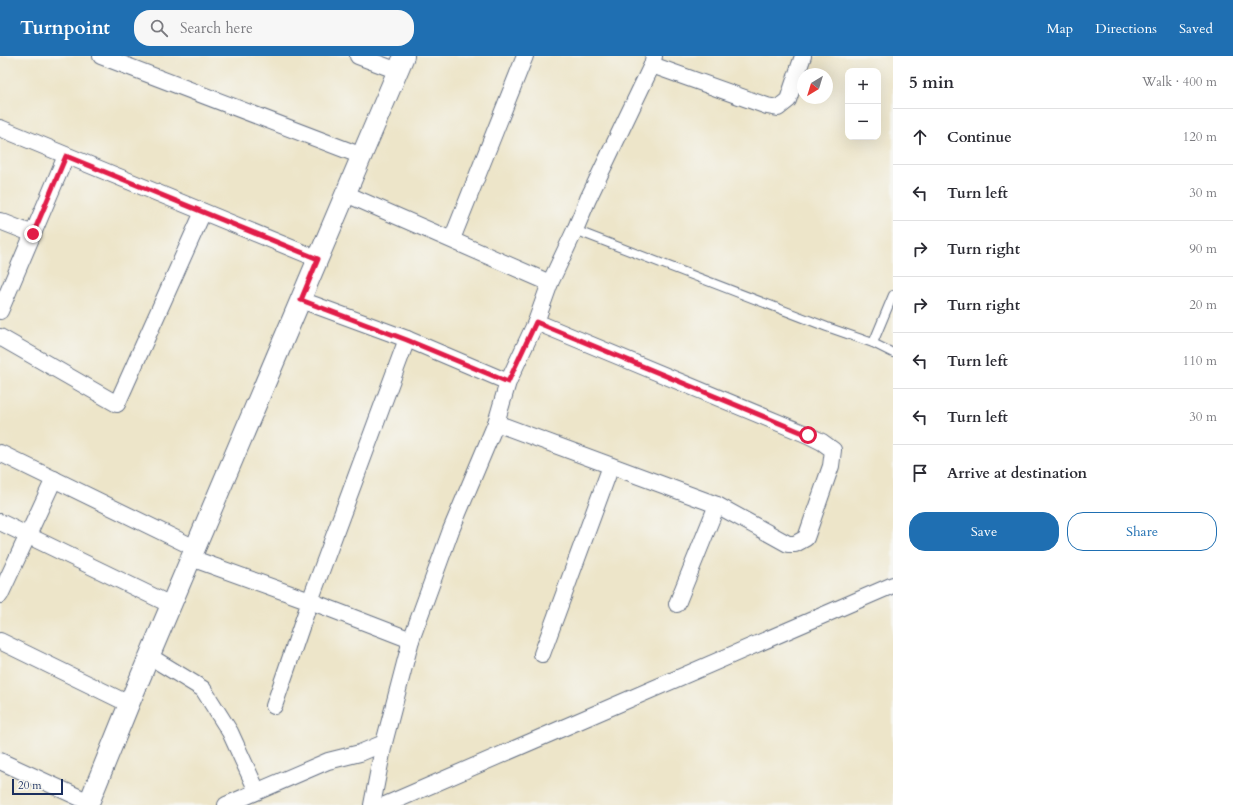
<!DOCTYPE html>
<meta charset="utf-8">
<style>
:root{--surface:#fff;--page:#f7f7f7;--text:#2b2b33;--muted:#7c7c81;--line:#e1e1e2;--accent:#1f6fb2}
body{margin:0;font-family:Cardo,serif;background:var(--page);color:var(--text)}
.controls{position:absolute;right:12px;top:12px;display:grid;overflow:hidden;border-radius:8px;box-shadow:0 4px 16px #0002}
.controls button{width:36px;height:36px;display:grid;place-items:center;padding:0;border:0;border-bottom:1px solid var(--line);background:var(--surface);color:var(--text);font:20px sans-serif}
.compass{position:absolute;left:797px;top:12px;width:36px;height:36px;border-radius:50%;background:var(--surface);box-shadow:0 4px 16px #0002;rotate:218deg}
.scale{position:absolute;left:12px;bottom:10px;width:51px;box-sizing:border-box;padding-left:4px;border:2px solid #1b2f5e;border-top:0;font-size:11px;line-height:14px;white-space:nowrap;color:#1b2f5e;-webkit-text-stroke:3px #f6f6f2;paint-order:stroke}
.stop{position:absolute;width:12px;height:12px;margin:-9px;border:3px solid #e11d48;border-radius:50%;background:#fff}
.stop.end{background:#e11d48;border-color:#fff;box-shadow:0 1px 4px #0008}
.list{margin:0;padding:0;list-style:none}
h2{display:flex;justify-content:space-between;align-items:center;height:52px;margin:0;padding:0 16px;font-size:17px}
h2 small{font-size:13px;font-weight:400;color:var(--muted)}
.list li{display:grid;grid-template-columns:26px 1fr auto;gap:12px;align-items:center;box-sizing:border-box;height:56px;padding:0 16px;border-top:1px solid var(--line)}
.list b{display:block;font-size:15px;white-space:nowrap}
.list em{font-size:13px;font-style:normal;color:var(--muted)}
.actions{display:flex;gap:8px;padding:12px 16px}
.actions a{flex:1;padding:9px 0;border:1px solid var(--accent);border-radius:16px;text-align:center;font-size:14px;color:var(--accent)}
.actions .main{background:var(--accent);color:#fff}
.icon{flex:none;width:22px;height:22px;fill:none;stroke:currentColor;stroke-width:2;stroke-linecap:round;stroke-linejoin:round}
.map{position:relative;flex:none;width:893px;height:749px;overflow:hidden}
header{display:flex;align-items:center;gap:24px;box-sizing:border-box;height:56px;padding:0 20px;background:var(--accent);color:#fff}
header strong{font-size:19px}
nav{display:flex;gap:22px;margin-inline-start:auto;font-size:14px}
.search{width:280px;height:36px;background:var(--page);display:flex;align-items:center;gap:10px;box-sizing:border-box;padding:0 14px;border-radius:16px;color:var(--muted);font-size:15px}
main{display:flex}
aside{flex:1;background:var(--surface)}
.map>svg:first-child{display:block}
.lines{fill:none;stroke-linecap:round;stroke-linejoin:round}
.service-casing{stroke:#646f83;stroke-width:10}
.minor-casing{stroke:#646f83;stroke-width:18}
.tertiary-casing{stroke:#646f83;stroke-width:22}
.service{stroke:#fff;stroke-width:8}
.minor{stroke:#fff;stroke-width:16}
.tertiary{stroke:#fff;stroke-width:20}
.route{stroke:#e11d48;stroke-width:5}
</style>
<header>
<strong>Turnpoint</strong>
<div class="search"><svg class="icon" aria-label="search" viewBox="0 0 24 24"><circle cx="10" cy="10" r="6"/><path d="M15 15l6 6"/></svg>Search here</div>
<nav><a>Map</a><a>Directions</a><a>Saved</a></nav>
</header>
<main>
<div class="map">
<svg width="893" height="749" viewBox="0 0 893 749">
<rect width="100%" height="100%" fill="#f6f6f2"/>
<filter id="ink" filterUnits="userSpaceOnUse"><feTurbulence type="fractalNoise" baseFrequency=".025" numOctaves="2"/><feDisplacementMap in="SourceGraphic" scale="8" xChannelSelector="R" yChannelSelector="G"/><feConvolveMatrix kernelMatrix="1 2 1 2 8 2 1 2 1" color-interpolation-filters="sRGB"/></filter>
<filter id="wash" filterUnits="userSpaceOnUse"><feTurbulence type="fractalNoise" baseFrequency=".012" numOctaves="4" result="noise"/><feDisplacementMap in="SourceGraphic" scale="16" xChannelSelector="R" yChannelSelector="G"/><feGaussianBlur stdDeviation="0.9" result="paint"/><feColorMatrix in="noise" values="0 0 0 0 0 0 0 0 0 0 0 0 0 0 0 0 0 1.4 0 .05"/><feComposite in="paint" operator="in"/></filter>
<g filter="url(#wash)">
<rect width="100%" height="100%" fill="#ede5c9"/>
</g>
<g filter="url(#ink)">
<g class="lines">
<defs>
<g id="service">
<path d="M575,174L827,271L873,287L893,297"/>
<path d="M873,287L893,239"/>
</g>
<g id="minor">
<path d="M101,0L362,100"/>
<path d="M358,0L398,15"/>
<path d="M652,9L767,50L778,52L788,44L803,0"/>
<path d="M0,72L318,203"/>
<path d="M346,138L550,227"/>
<path d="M0,165L33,178"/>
<path d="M452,183L525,0"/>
<path d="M301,244L407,283L508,326"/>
<path d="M0,255L66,100"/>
<path d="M0,281L117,348L203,156"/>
<path d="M496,367L717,449L788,488H795L806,482L831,410L833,394L822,386L808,379L536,266"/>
<path d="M0,397L195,492"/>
<path d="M0,466L171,549"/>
<path d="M191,502L310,545L411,584"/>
<path d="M0,539L54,423"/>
<path d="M677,548L717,449"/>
<path d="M0,585L129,648"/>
<path d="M542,598L611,410"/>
<path d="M149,600L203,633L230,676L257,735"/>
<path d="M274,650L310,545L407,283"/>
<path d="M0,705L89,746"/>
<path d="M226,749L328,705L360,697L384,687"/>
<path d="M372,749L384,687L411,584L451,474L496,367L508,326L536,266L550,227L575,174L588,143L652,9L654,0"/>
<path d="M385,749L893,529"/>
</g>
<path id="tertiary" d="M88,749L129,648L404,0"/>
</defs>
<use href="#service" class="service-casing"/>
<use href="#minor" class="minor-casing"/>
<use href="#tertiary" class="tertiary-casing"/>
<use href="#service" class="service"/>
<use href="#minor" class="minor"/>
<use href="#tertiary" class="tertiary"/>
</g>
</g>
<g class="lines" filter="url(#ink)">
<path class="route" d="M33,178L66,100L318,203L301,244L407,284L508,326L536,266L808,379"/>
</g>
</svg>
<div class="controls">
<button>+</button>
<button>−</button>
</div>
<svg class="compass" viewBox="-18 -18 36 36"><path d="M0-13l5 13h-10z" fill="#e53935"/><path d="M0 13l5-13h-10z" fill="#7c7c81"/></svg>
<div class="scale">20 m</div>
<div class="stop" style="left:808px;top:379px"></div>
<div class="stop end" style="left:33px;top:178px"></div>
</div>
<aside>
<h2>5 min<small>Walk · 400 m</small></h2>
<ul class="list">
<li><svg class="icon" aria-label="ahead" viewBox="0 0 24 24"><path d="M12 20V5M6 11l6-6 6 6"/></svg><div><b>Continue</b></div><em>120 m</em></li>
<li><svg class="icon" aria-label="left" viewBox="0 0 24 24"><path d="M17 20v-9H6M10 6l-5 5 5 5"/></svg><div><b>Turn left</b></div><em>30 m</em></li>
<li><svg class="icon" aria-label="right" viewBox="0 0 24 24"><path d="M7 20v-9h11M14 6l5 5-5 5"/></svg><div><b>Turn right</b></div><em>90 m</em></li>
<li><svg class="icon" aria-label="right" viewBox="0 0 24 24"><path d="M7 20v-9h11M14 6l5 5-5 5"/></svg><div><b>Turn right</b></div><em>20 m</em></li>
<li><svg class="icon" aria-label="left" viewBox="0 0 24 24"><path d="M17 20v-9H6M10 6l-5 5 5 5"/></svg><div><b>Turn left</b></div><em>110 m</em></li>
<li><svg class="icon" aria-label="left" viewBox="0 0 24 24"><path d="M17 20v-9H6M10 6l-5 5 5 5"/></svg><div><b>Turn left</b></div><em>30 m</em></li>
<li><svg class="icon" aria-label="arrive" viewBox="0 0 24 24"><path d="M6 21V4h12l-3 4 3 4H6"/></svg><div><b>Arrive at destination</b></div></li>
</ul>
<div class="actions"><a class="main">Save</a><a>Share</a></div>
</aside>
</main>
